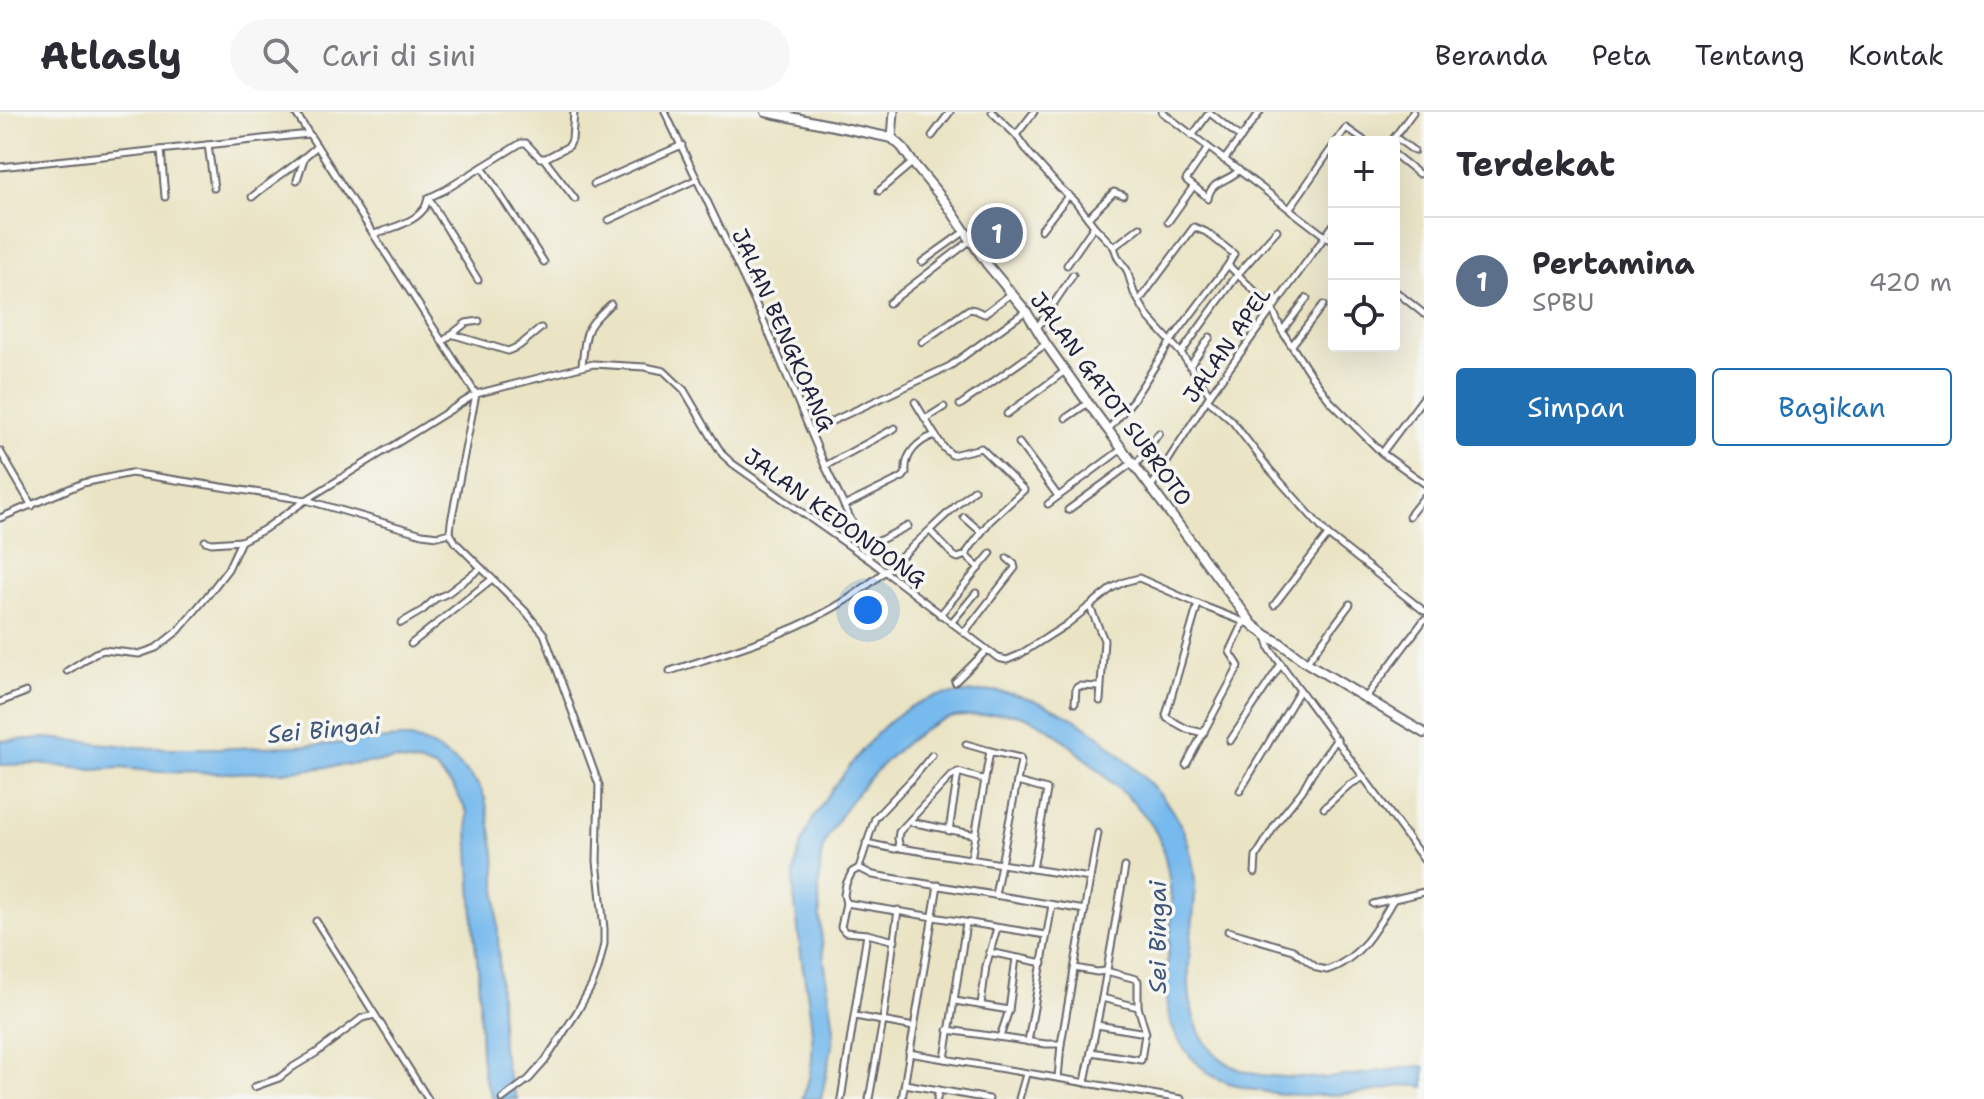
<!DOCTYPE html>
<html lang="id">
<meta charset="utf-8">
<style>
:root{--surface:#fff;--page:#f7f7f7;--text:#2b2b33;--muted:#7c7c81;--line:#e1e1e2;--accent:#1f6fb2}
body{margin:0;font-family:"Shantell Sans",sans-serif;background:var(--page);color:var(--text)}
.controls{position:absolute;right:24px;top:24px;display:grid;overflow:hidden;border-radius:8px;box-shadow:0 8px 32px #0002}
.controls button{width:72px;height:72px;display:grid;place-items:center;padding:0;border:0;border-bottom:2px solid var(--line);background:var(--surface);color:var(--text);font:40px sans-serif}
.you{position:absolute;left:868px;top:498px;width:28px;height:28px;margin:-20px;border:6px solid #fff;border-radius:50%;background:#1a73e8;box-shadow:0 0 0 12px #1a73e833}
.badge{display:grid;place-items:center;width:52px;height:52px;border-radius:50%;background:var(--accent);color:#fff;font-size:26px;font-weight:700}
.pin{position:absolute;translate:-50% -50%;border:4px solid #fff;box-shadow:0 2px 8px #0006}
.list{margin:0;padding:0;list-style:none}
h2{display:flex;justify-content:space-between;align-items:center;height:104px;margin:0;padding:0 32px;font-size:34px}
h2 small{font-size:26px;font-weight:400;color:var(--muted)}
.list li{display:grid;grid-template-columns:52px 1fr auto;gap:24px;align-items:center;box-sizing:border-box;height:128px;padding:0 32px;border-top:2px solid var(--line)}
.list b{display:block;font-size:30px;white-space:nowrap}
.list p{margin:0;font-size:26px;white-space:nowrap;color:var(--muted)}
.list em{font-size:26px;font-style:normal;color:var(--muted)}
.actions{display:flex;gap:16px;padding:24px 32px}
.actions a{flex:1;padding:18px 0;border:2px solid var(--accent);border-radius:8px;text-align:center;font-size:28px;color:var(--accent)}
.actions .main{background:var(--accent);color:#fff}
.icon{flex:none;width:44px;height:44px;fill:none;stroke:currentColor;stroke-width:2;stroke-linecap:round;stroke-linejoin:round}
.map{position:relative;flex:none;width:1424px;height:987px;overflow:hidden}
header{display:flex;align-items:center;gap:48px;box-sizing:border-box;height:112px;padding:0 40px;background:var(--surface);border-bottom:2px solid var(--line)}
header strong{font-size:38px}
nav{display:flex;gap:44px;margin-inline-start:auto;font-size:28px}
.search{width:560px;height:72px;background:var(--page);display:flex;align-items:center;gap:20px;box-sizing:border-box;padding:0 28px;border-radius:44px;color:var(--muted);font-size:30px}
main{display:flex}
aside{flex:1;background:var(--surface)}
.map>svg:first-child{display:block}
.water{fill:#77baed;stroke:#4c6e94;stroke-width:2}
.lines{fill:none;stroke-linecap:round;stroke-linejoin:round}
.minor-casing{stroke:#68666b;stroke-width:9}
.tertiary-casing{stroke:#68666b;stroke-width:11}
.secondary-casing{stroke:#68666b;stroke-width:12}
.minor{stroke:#fff;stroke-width:5}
.tertiary{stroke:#fff;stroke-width:7}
.secondary{stroke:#fff;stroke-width:8}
.labels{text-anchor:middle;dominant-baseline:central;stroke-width:7;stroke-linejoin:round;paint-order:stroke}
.street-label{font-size:22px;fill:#22223b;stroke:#f6f6f2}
.water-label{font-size:24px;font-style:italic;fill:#405779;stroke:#f6f6f2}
</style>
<header>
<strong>Atlasly</strong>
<div class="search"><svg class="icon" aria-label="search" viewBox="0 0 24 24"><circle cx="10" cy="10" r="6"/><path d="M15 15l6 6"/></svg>Cari di sini</div>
<nav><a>Beranda</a><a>Peta</a><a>Tentang</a><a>Kontak</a></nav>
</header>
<main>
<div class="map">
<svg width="1424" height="987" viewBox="0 0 1424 987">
<rect width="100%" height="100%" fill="#f6f6f2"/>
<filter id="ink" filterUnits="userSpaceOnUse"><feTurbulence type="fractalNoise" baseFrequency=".0125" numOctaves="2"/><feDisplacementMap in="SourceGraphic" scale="16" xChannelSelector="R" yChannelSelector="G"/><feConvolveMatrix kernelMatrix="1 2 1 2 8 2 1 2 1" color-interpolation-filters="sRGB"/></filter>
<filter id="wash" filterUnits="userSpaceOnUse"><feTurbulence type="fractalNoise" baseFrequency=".006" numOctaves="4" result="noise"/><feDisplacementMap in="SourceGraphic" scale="32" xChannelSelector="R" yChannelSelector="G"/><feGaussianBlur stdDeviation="1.8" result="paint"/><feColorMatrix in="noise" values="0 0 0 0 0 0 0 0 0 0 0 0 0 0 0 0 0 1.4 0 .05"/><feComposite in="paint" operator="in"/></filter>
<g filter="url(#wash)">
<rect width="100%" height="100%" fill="#eae4c4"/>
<g class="water">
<path d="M992,579C1037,583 1083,607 1115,638C1142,664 1175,691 1187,728C1192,745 1196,763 1195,781C1192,838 1170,920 1232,954C1249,963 1267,964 1285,965C1297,966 1310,966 1322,966C1356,965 1390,956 1424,954V975C1408,971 1392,976 1376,979C1325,986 1256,987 1211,963C1141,910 1174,856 1171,785C1170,768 1166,748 1161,732C1151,702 1121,679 1099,659C1075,637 1051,613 1020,603C1008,600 996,601 984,603C968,604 951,603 936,611C904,626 860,673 841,703C834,714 825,727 822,740C819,752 820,765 819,776C819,823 827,869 834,915L833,930L821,987H802C823,942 807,889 801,842C799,828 798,814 796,800C795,790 793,779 794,769C795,725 826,684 852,651C876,620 903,590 943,583C959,581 976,580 992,579Z"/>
<path d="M46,626L149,636H235L319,633L400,626H411L432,634L455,649L470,663L479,674L485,686L495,740L502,936L508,963L517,987H493L484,964L481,943L478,855L474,822L467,700L454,676L435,656L422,652L395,648L281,660L224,661L161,660L120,656L93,658L40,652L0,653V629Z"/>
</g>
</g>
<g filter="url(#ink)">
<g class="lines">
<defs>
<g id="minor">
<path d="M295,0L476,282L451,410L450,421L456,431L526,500L544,522L599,673L597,749L604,817V832L598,857L592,873L577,900L545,949L529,967L502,987"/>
<path d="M665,0L762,205L825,354L869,445"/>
<path d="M992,0L1016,23L1029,41L1059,75L1075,89L1094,114L1114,135L1118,146L1127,158L1134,181L1149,206L1181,241L1210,283"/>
<path d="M1162,0L1334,131"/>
<path d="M1210,1L1241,26"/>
<path d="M1016,23L1034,0"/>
<path d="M932,24L950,0"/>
<path d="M1192,24L1209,1"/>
<path d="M1395,25L1414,39"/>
<path d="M1336,30L1346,16L1366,30"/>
<path d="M1391,30L1413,0"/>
<path d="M208,33L214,76"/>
<path d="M161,38L165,85"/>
<path d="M1394,42L1419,62"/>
<path d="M544,47L575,87"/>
<path d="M1224,48L1260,0"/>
<path d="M0,55L309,22"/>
<path d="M482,55L544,150"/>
<path d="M297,68L304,47"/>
<path d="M594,72L682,33"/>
<path d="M879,79L912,51"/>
<path d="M252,85C273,67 297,53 317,34"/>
<path d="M1207,85L1186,68L1208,36"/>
<path d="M429,87L478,168"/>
<path d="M1208,87C1210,68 1229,70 1239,58"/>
<path d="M1290,96L1334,33"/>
<path d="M1088,106L1114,80L1123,83"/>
<path d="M609,108L697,67"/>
<path d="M1168,110L1193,75"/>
<path d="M1041,118L1069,83"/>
<path d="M374,122C389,117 413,111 423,98C426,95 427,90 428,86L445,78L521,31H526L540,46H546L569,34L572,28L574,0"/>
<path d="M1114,135L1140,115"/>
<path d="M922,150L964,120"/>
<path d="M1067,153L1094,114"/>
<path d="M1228,153L1272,196L1282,219L1310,262L1330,289L1382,341L1424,371"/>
<path d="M1394,178L1424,202"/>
<path d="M889,191L970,129"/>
<path d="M1037,216L1073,163"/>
<path d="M1282,219L1307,186"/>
<path d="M451,222L508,239L519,234L541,216"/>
<path d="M442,230L466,211L479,209"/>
<path d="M922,230L969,197L975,198L984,202L1012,181"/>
<path d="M1292,233L1323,193"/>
<path d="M1181,241L1238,162L1277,118"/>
<path d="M582,254C586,218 584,216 611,192"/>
<path d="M1190,254L1210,225"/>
<path d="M1208,288L1232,309L1270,358L1328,423L1424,499"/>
<path d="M915,290L935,323"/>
<path d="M960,293L1046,232"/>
<path d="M1007,302L1065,259"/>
<path d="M1066,306L1088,291"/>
<path d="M925,307L944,295"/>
<path d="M1108,318L1133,288L1171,229L1228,153L1234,142L1206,120L1194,115L1139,189"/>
<path d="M811,319L950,254L1026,199"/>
<path d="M1019,331L1058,384"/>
<path d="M0,339L32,394"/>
<path d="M1382,341L1424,285"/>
<path d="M825,354L895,316"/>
<path d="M1135,354L1159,321"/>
<path d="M1151,375L1210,283L1334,112"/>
<path d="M1048,392L1122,337"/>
<path d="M844,394L903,365L906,361C904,342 918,329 935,323L944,336L952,343L981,336L1024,378L990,409L967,440V445L979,456"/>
<path d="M1068,398L1132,351"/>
<path d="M1409,404L1424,385"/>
<path d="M964,405L981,420"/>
<path d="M0,406L83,371L131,361L306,388L422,422L438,424L450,421"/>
<path d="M930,419L954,444L958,446L966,443"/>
<path d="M205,429L212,431L241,429"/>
<path d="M863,437L908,414"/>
<path d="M1198,492L1166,603L1167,606L1187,617L1204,621"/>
<path d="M1274,493L1328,423"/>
<path d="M1090,495L1104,528L1100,589"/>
<path d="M940,503L991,441"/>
<path d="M401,511L423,498L435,487L448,481L481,456"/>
<path d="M951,511L976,481"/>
<path d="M964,521L1015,456L1014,452L1007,446"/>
<path d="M1266,524L1270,537L1424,748"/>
<path d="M411,532L492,467"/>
<path d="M1307,550L1350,492"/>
<path d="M67,559L95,541L104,538L139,542L156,536L179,518L208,483L228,457L241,429L263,418L306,388L476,282L593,252L645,255L664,259L684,278L714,329L723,343L733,352L871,449L998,546L1007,548L1019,543L1066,513L1112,476L1124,470L1139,466L1198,492L1252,513"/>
<path d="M670,559C730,539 794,522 848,487C895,456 931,414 974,378"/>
<path d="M955,570L986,539"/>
<path d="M1366,585L1424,508"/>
<path d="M0,590L26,580"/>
<path d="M1075,591L1076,576L1079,574L1100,575"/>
<path d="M1230,629L1281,552"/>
<path d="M966,632L990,639"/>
<path d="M1186,653L1239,554L1230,540L1244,510"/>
<path d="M1017,670L1047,678L1033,757"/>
<path d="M1240,679L1300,578"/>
<path d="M1324,696L1349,673L1364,665"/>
<path d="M910,710L976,723"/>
<path d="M949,719L958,661"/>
<path d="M866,731L895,737L900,736L1090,766"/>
<path d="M900,736L898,727L899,720L950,665L958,660L985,668L990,639L1020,646L1021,649L995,783"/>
<path d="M971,747L985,668"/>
<path d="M859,756L873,763L1085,798"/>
<path d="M1255,761L1256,744L1263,733L1277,710L1302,679L1312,661L1337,627"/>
<path d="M846,791L1046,823"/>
<path d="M1373,792L1424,780"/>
<path d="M316,809L428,987"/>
<path d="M1228,819L1293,838L1317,856L1327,858C1360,847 1377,816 1393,788"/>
<path d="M895,829L867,822L845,820L841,815L846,791L844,783L846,772L852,760L859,756L875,706L914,665L932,643"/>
<path d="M989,840L1043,851"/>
<path d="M1075,856L1097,860L1106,859L1136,867L1138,869V895"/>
<path d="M955,889L1009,898"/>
<path d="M981,893L986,854L997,816"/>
<path d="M855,904L914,915"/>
<path d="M1097,913L1146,921L1138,895L1102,886"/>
<path d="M948,918L1046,932H1061"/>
<path d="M1000,925L1009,898L1016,846"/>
<path d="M1028,930L1052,793"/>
<path d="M1091,940L1141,948L1145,922"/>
<path d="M909,941L1181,987"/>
<path d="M945,947L966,811"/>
<path d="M1058,966L1061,932L1098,721"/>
<path d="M1085,970L1102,886L1125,755"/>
<path d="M905,972L989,987"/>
<path d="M254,975L279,966L293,955L316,941L362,906L375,903"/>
<path d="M841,987L867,822"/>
<path d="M869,987L883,909L898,798"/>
<path d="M902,987L938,773"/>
<path d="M937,987L939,978"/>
<path d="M1019,987L1026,962"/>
</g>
<path id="tertiary" d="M892,26L894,0"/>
<path id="secondary" d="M766,0L892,26L902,35L913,51L946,91L987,152L1026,199L1046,232L1088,291L1253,513L1266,523L1280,531L1307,551L1424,621"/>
</defs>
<use href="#minor" class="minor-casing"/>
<use href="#tertiary" class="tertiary-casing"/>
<use href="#secondary" class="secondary-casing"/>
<use href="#minor" class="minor"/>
<use href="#tertiary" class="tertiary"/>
<use href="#secondary" class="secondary"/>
</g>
</g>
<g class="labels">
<g class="street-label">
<text transform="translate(783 218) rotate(66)">JALAN BENGKOANG</text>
<text transform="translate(1227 233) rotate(-55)">JALAN APEL</text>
<text transform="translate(1111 287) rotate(54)">JALAN GATOT SUBROTO</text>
<text transform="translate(835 406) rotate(36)">JALAN KEDONDONG</text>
</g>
<g class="water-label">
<text transform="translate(324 618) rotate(-5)">Sei Bingai</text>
<text transform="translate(1158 825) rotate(-90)">Sei Bingai</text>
</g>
</g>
</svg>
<div class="controls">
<button>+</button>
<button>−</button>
<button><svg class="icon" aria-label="locate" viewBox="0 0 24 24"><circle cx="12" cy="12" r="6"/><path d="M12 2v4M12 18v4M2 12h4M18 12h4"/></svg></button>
</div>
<div class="you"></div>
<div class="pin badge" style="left:997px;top:121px;background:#5c6f8a">1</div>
</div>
<aside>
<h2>Terdekat<small></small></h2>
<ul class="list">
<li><span class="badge" style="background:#5c6f8a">1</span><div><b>Pertamina</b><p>SPBU</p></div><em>420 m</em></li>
</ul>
<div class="actions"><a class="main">Simpan</a><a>Bagikan</a></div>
</aside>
</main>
